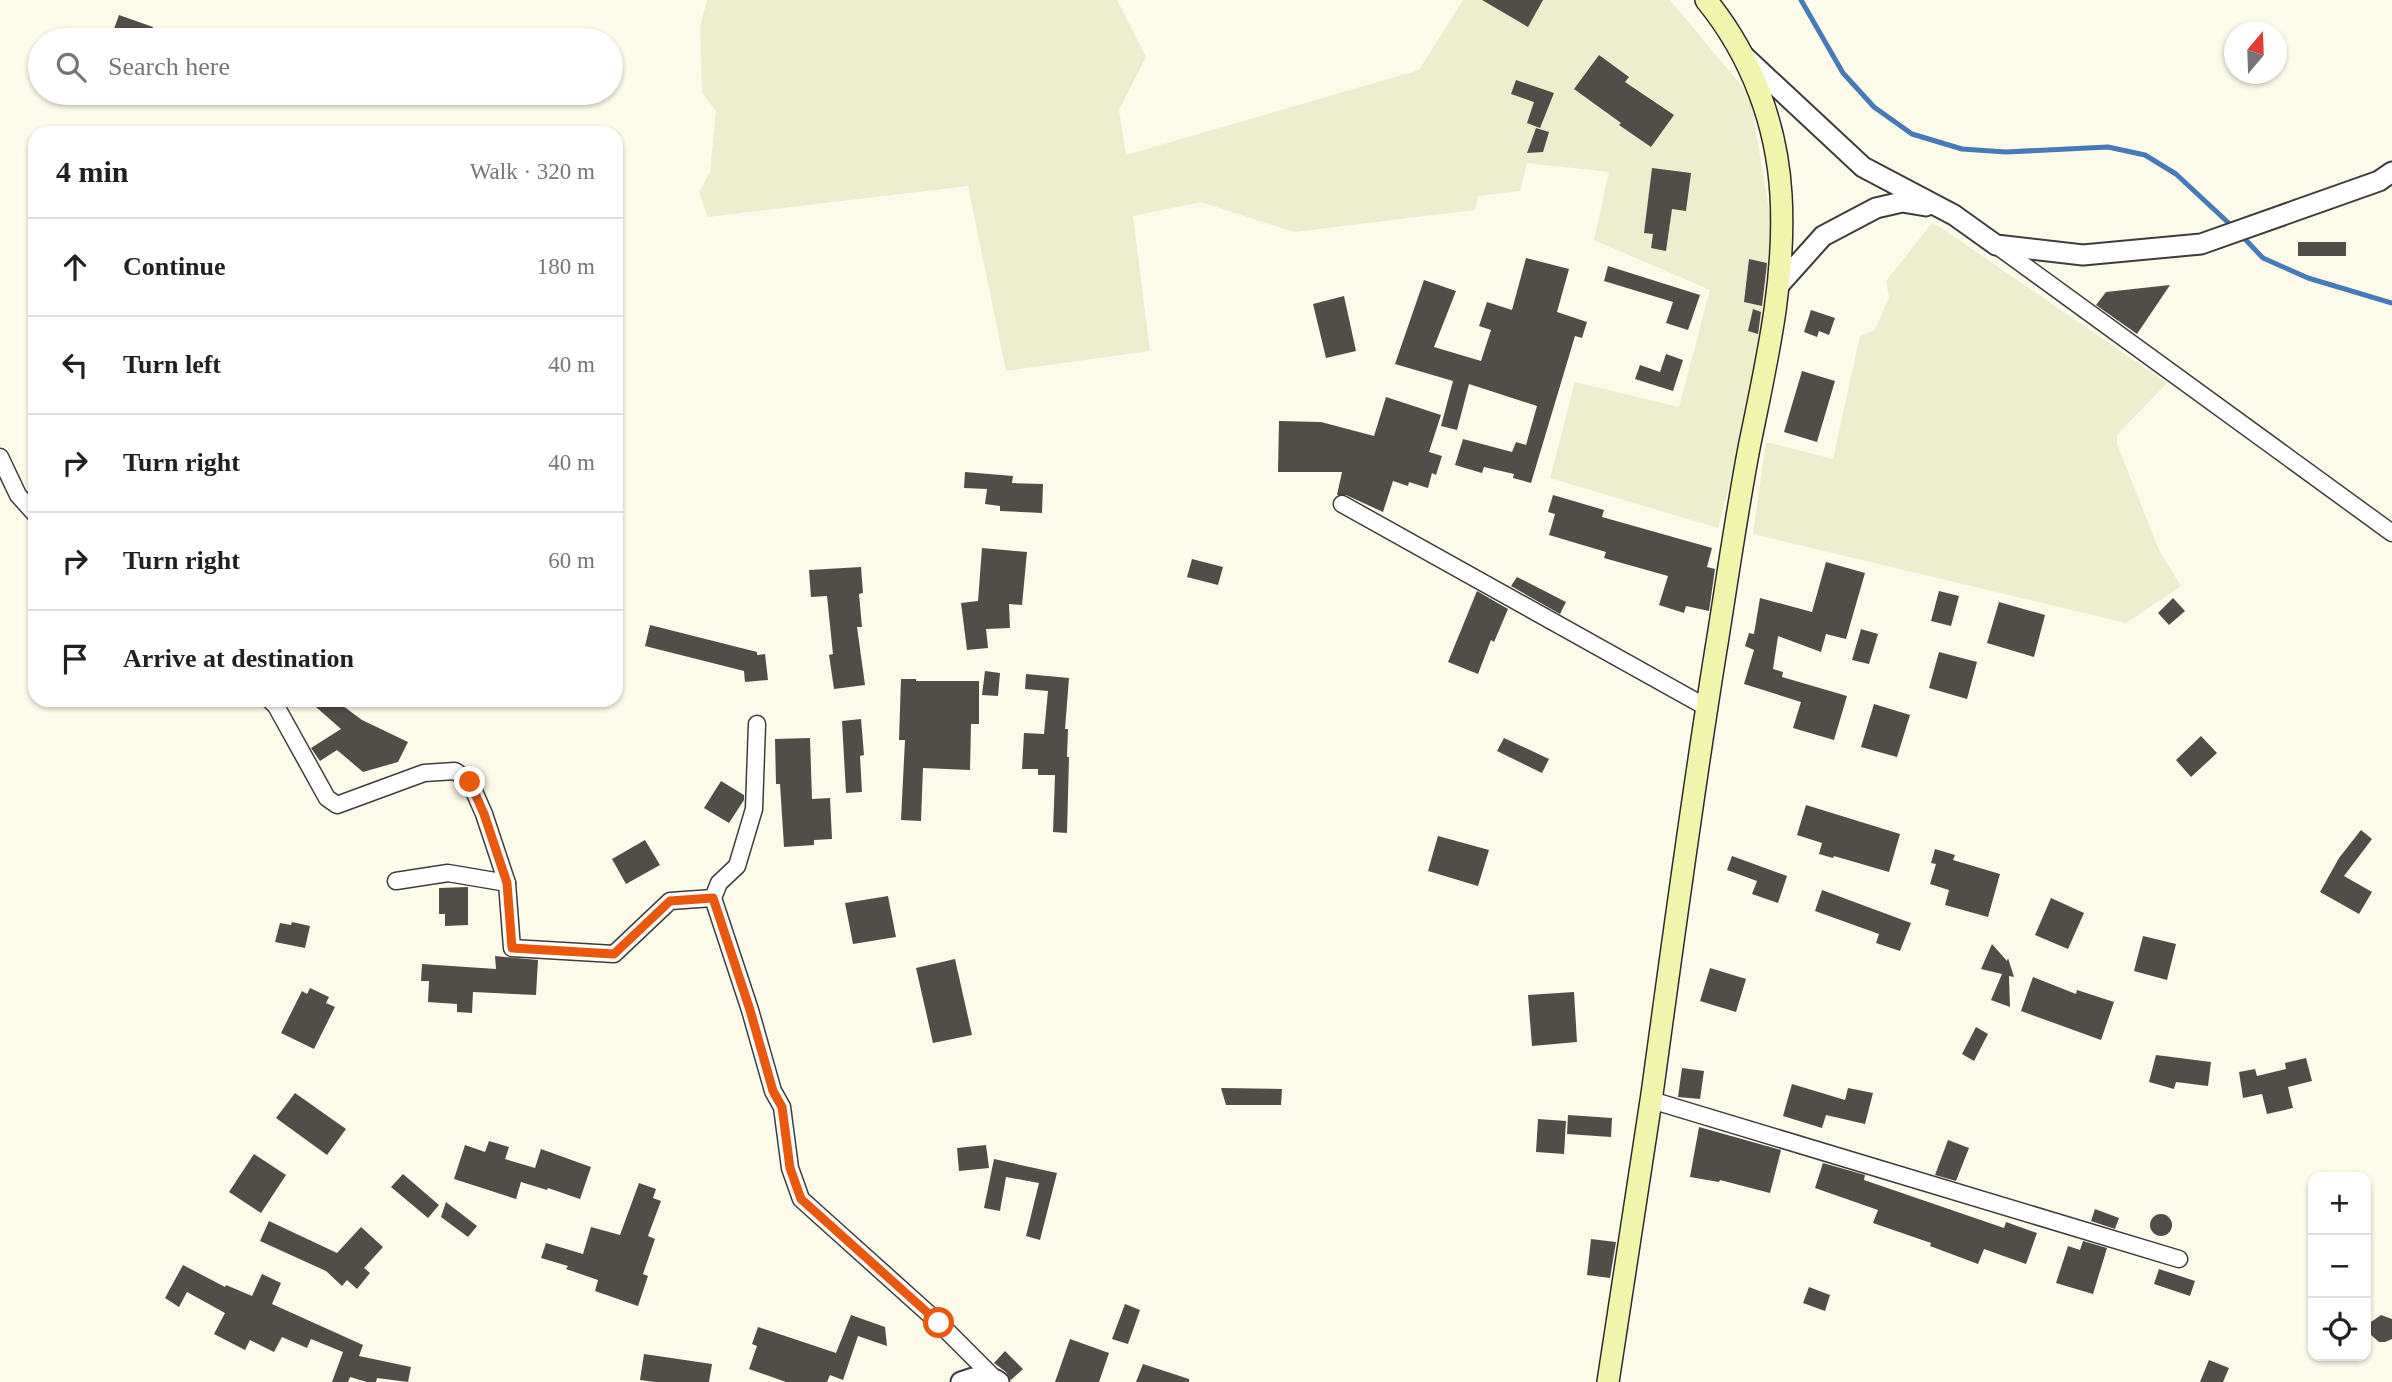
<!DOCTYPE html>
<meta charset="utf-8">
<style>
:root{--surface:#fff;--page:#f2f2f2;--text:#202124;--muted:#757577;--line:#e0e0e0}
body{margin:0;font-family:Georgia,serif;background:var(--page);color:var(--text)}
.controls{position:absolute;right:21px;bottom:21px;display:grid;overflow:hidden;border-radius:14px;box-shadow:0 2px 5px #0004}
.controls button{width:63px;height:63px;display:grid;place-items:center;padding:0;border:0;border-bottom:2px solid var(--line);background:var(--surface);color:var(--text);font:35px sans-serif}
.compass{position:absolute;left:2224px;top:21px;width:63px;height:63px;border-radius:50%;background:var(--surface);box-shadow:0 2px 5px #0004;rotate:19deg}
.stop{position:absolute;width:21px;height:21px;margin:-16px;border:5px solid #ea580c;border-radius:50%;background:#fff}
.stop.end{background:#ea580c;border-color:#fff;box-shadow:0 2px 7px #0008}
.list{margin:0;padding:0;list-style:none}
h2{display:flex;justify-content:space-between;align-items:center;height:91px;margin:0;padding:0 28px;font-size:30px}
h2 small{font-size:23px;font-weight:400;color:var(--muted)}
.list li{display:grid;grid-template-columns:46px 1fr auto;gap:21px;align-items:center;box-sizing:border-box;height:98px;padding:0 28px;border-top:2px solid var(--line)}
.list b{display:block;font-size:26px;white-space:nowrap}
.list em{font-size:23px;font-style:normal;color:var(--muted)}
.icon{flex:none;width:38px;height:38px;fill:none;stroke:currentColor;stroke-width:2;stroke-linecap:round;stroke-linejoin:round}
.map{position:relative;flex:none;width:2392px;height:1382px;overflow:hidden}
.search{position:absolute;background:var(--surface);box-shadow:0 2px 5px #0004;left:28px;top:28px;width:595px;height:77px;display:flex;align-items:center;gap:18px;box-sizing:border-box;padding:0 24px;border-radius:38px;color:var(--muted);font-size:26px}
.panel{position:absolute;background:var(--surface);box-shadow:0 2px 5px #0004;left:28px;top:126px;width:595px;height:581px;border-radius:21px}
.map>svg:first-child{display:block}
.farmland{fill:#eceece}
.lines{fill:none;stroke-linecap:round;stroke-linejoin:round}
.stream{stroke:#467aba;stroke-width:5}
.building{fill:#514d48}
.minor-casing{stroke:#3d3d3d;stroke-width:19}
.tertiary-casing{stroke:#3d3d3d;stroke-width:23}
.secondary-casing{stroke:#2c2c2c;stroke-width:24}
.minor{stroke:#fff;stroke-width:16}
.tertiary{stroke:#fff;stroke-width:19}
.secondary{stroke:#f1f4ad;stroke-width:21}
.route{stroke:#ea580c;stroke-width:9}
</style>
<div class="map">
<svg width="2392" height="1382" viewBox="0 0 2392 1382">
<rect width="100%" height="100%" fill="#fcfbea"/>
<g class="farmland">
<path d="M707,0H1117L1146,57L1119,110L1126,155L1419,70L1463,0H1670L1750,96L1773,234L1774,316L1718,528L1550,478L1575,382L1679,407L1710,290L1594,240L1609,172L1527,163L1520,191L1478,196L1475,210L1294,232L1201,202L1133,216L1150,351L1006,371L968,186L708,217L699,192L710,172L716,111L702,93L700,27Z"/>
<path d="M1932,223L1940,227L2167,383L2117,435V444L2159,550L2181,586L2126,623L1753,534L1766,442L1833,459L1860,336L1875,330L1889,297L1886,281Z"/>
</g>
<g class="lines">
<g class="stream">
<path d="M1801,0L1843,73L1874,107L1912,134L1962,149L2006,152L2108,147L2145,155L2176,174L2234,228"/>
<path d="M2241,235L2263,258L2308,278L2392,303"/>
</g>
</g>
<g class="building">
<path d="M1482,0H1543L1528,27Z"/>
<path d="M119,15L153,27L148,40H110Z"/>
<path d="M1599,55L1629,77L1625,82L1674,115L1651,147L1619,125L1621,123L1574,89Z"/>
<path d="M1516,80L1554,93L1540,128L1527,123L1534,102L1511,94Z"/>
<path d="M1536,128L1549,132L1543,152L1527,153Z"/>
<path d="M1652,168L1691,173L1686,211L1672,209L1666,251L1651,248L1653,234L1644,233Z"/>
<rect x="2298" y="242" width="48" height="14"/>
<path d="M1526,258L1569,269L1557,312L1587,322L1582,338L1575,336L1531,483L1513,478L1514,474L1484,467L1482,473L1455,465L1463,439L1512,452L1516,442L1526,445L1537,406L1469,384L1457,430L1441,426L1453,381L1395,364L1424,280L1456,291L1434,347L1481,361L1491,330L1479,326L1487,302L1512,310Z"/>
<path d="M1749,259L1767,263L1762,306L1744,302Z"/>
<path d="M1608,266L1700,295L1688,330L1666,323L1673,302L1604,281Z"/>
<path d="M2170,285L2137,334L2096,305L2106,292Z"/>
<path d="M1344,296L1356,351L1326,358L1313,304Z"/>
<path d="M1753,309L1761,312L1758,334L1748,331Z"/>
<path d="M1811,310L1835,318L1829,335L1819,331L1817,337L1804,332Z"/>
<path d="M1666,354L1683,360L1673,391L1635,379L1640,365L1660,372Z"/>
<path d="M1802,371L1835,381L1817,442L1784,432Z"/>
<path d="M1386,397L1441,415L1429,452L1442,456L1436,475L1432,473L1428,488L1409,482L1408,486L1393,481L1383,512L1346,495H1337L1342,472H1278L1279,421L1321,422L1374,436Z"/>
<path d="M965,472L1013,476L1012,483L1043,484L1042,513L1000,511V506L985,504L987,489L964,488Z"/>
<path d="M1553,495L1604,510L1602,517L1712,548L1707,567L1715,569L1709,611L1686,606L1684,613L1659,605L1668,576L1604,558L1606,552L1549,535L1555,514L1548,512Z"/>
<path d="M982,548L1027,552L1022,605L1009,604L1010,628L986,629L988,648L967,650L961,603L978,601Z"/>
<path d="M1192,559L1223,567L1218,585L1187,577Z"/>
<path d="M1826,562L1865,573L1846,639L1826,634L1821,652L1778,636L1773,669L1783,672L1782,677L1847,696L1834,740L1793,728L1801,702L1744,684L1754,650L1745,646L1749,633L1754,634L1760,598L1812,612Z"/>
<path d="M861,567L863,593L859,594L862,627H857L865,685L834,689L829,655L833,654L827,596L811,597L809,570Z"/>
<path d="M1517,577L1566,602L1560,614L1511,586Z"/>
<path d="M1477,591L1508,609L1494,642L1491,640L1478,674L1448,662Z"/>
<path d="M1939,591L1959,596L1951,626L1931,621Z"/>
<path d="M2173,598L2185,611L2169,625L2158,613Z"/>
<path d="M1999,602L2045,615L2034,657L1987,643Z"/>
<path d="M650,625L757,652V655L765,654L768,680L745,682L744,671L645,646Z"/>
<path d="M1861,629L1878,634L1869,664L1852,660Z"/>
<path d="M1939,652L1977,662L1967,699L1929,688Z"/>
<path d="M985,671L1000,673L998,696L982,695Z"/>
<path d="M1026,674L1069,678L1065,729H1068L1067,757H1069L1067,833L1053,832L1055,775H1038V769H1022L1024,733L1044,734L1048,691L1025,689Z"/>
<path d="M901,679H916V681H979V724H971L970,770L923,768L921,821L901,820L905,740H899Z"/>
<path d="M308,700H335L362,720L408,742L398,762L363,772L337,750L320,761L311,748L341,729Z"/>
<path d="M1874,704L1910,715L1897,757L1861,747Z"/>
<path d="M861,719L864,755L860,756L862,792L846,793L842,721Z"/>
<path d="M2201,736L2217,753L2191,777L2176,760Z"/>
<path d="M810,738L812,799L830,798L832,839L814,840V845L784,847L780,784H776L775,739Z"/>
<path d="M1504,738L1549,759L1542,773L1497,751Z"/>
<path d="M721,781L744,795V800L729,823L704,808Z"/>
<path d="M1806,805L1900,834L1889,872L1834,856L1833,858L1819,854L1822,843L1797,835Z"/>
<path d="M2361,830L2372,839L2344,876L2372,892L2359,914L2320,892L2339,858Z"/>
<path d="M1438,836L1489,850L1478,886L1428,871Z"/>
<path d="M645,840L660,865L626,884L612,859Z"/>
<path d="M1935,849L1955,855L1953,860L2000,874L1988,917L1945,905L1949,890L1930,884L1936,864L1931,863Z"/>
<path d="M1732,856L1787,876L1778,903L1752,894L1757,881L1727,870Z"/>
<path d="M468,887V925L445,926V914H439V888Z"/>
<path d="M1822,890L1911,923L1900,951L1876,943L1879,934L1815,911Z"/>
<path d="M888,896L896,937L853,944L845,903Z"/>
<path d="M2051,898L2084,913L2068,949L2035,935Z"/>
<path d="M292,922L310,926L305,948L275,942L280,923L291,925Z"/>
<path d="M2143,936L2176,944L2167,980L2134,971Z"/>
<path d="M1992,944L2007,961L2008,958L2014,977L2009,976L2010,1007L1991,1000L2002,974L1981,969Z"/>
<path d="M495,956L538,960L536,995L473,992L472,1013L457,1012V1004L428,1002L429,981H421L422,964L496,969Z"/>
<path d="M955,959L972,1035L933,1043L916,968Z"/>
<path d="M1710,968L1746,979L1736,1012L1700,1001Z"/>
<path d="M2033,977L2076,994L2077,990L2114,1002L2101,1040L2021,1011Z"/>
<path d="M310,988L329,997L326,1003L335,1007L314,1049L281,1033L302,991L307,994Z"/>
<path d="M1574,992L1577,1042L1532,1046L1528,995Z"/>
<path d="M1976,1027L1988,1034L1974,1061L1962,1054Z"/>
<path d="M2156,1055L2211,1062L2208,1086L2176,1082L2174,1089L2149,1082Z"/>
<path d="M2306,1058L2312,1081L2288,1087L2293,1108L2267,1114L2262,1094L2243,1098L2239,1072L2255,1069L2257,1076L2286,1069L2285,1063Z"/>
<path d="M1682,1068L1704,1071L1700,1099L1678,1097Z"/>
<path d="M1792,1084L1845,1100L1848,1088L1873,1093L1865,1124L1826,1115L1822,1128L1783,1116Z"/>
<path d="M1221,1088L1282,1089L1281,1105H1226Z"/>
<path d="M295,1093L346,1129L327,1155L276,1118Z"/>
<path d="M1568,1115L1612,1118L1611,1137L1567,1134Z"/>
<path d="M1538,1119L1566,1121L1564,1154L1536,1152Z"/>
<path d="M1699,1127L1781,1150L1770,1193L1720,1180L1719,1182L1690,1177Z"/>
<path d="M1948,1140L1969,1148L1956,1181L1935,1175Z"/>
<path d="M489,1141L509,1147L505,1159L535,1168L541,1149L591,1167L580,1199L548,1188L547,1190L521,1182L516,1199L454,1179L465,1145L485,1152Z"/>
<path d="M986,1145L989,1168L959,1171L957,1148Z"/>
<path d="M254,1154L286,1175L261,1213L229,1192Z"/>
<path d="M994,1159L1057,1173L1040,1240L1026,1236L1039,1183L1006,1177L1000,1211L984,1208Z"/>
<path d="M1823,1163L1865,1175L1864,1180L2004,1228L2006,1222L2037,1233L2026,1264L1984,1249L1978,1264L1930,1246L1931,1243L1873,1223L1878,1210L1815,1188Z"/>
<path d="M403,1174L439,1205L428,1218L391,1187Z"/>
<path d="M639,1183L656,1189L653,1198L661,1201L648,1236L655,1239L645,1268L643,1274L648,1276L638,1306L595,1291L598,1280L566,1269L568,1266L541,1258L546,1243L583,1254L591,1227L620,1235Z"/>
<path d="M446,1202L477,1226L468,1237L441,1217Z"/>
<path d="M2095,1209L2119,1218L2115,1229L2091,1221Z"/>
<circle cx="2161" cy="1225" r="11"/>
<path d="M269,1221L337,1253L361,1227L383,1247L364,1268L370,1273L357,1289L347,1280L342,1286L326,1271L260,1241Z"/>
<path d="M1591,1239L1616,1242L1610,1278L1587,1275Z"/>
<path d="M2083,1241L2107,1248L2093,1294L2056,1283L2068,1246L2080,1250Z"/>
<path d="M183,1265L225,1287L226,1285L252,1296L262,1274L281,1283L272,1304L363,1345L359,1356L411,1367L408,1382L377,1378L376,1382H367L350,1377L348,1382H332L343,1352L311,1339L307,1348L282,1337L274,1352L250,1340L245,1350L214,1334L225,1313L187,1292L179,1307L165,1298Z"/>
<path d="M2159,1269L2195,1281L2190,1296L2154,1284Z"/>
<path d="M1809,1287L1830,1295L1825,1311L1803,1303Z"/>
<path d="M1125,1304L1140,1310L1128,1344L1112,1339Z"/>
<path d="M851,1315L885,1327L887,1346L858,1336L843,1380L830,1375L827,1382H786L749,1369L757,1346L752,1344L758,1327L836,1353Z"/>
<path d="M2381,1315L2392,1319V1339L2385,1342H2379L2370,1334L2371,1322Z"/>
<path d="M1070,1339L1109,1353L1099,1382H1055Z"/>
<path d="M1005,1351L1023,1369L1011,1380L1006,1372L994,1363Z"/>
<path d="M644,1354L712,1364L709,1382H655L640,1380Z"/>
<path d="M2209,1360L2229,1368L2223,1382H2200Z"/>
<path d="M1143,1364L1189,1379V1382H1136Z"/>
</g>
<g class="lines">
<defs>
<g id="minor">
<path d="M1996,245L2392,533"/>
<path d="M0,457L18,495L35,514"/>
<path d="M1342,504L1706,707"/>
<path d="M270,700L276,706L327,798L337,805L424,773L455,771L470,782L484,814L507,883L512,948L614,954L670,901L713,898"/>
<path d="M757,724L754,809L737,866L719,883L713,898L750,1010L773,1091L782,1107L790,1168L801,1199L939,1323L996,1380"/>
<path d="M396,881L448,873L507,883"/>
<path d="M1651,1100L2179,1259"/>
</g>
<g id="tertiary">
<path d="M1745,57L1863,167L1954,215L1996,245L2083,255L2201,244L2379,181L2392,172"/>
<path d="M1780,284L1823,236L1876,208L1902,202L1926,206"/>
<path d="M961,1382L973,1378L996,1380L999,1382"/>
</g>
<path id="secondary" d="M1608,1382C1622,1286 1638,1190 1652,1094C1673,942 1693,789 1718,637C1728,574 1737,511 1749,448C1766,364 1786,281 1781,195C1777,124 1751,55 1706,0"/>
</defs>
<use href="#minor" class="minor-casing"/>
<use href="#tertiary" class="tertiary-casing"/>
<use href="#secondary" class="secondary-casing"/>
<use href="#minor" class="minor"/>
<use href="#tertiary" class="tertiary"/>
<use href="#secondary" class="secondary"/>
</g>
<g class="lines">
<path class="route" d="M470,782L484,814L507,883L512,948L614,954L670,901L713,898L750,1010L773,1091L782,1107L790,1168L801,1199L939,1323"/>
</g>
</svg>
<div class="controls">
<button>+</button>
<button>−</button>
<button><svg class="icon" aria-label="locate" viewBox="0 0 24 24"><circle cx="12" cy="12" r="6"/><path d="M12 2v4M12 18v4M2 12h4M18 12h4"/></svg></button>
</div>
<svg class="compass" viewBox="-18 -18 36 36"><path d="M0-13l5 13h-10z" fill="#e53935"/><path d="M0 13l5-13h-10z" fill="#757577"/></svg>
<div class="stop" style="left:939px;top:1323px"></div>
<div class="stop end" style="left:470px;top:782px"></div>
<div class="search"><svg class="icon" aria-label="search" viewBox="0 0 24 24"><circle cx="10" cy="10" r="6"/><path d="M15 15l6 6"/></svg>Search here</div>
<section class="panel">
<h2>4 min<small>Walk · 320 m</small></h2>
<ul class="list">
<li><svg class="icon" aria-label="ahead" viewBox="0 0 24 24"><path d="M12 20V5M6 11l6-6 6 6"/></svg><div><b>Continue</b></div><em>180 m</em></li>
<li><svg class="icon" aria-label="left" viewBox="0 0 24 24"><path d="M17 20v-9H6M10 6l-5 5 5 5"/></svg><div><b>Turn left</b></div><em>40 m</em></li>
<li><svg class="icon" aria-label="right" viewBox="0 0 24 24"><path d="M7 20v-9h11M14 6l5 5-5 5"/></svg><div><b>Turn right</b></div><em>40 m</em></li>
<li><svg class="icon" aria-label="right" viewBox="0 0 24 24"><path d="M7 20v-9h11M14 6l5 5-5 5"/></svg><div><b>Turn right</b></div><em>60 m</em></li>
<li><svg class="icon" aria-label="arrive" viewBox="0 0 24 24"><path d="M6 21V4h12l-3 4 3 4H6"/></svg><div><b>Arrive at destination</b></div></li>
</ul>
</section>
</div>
